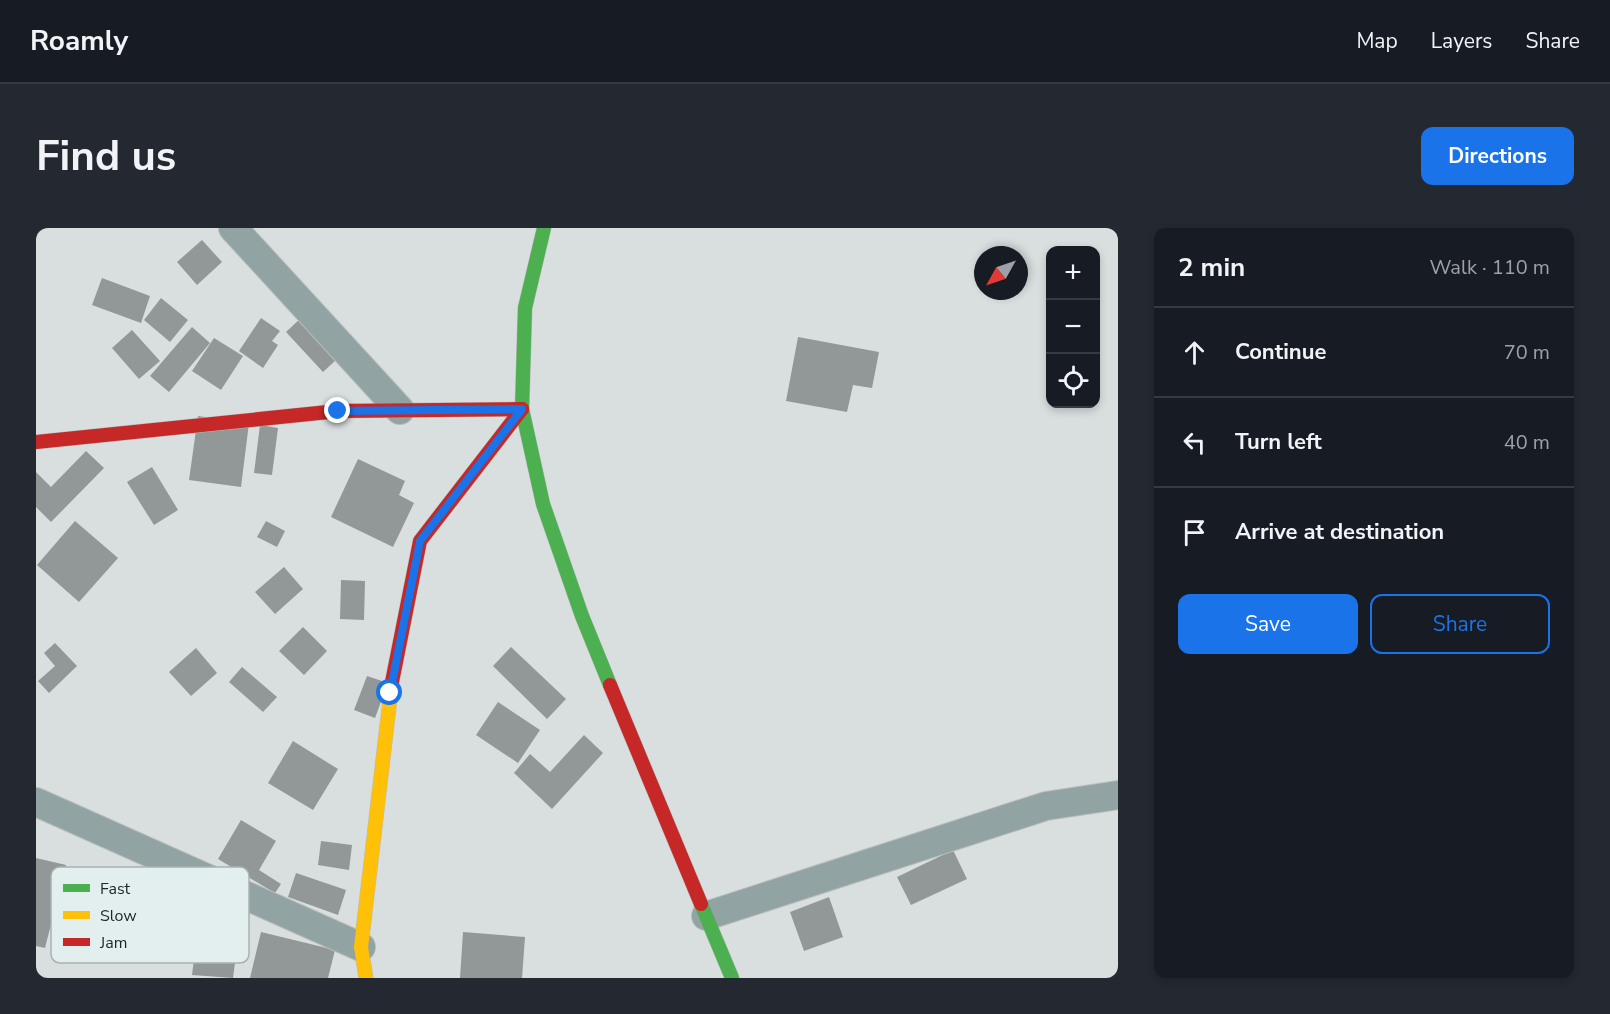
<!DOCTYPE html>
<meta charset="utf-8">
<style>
:root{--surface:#171b24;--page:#242831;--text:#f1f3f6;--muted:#9ea1a6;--line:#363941;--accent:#1a73e8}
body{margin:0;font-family:"Nunito Sans",sans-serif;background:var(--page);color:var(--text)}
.controls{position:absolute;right:18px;top:18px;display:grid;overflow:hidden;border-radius:12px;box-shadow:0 3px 9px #0003}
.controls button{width:54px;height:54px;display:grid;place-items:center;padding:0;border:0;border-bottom:2px solid var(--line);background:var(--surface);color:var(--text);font:30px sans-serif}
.compass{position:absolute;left:938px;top:18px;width:54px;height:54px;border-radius:50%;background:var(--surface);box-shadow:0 3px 9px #0003;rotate:230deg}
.stop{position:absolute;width:18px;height:18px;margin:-14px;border:4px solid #1a73e8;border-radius:50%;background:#fff}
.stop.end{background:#1a73e8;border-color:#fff;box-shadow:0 2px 6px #0008}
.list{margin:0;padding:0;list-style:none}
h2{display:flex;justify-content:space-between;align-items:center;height:78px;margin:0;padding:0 24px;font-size:26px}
h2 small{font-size:20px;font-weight:400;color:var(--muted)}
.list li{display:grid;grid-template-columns:39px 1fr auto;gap:18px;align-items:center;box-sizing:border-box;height:90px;padding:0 24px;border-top:2px solid var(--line)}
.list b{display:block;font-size:22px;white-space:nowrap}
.list em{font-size:20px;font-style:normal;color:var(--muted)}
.actions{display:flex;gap:12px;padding:18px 24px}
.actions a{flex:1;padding:14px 0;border:2px solid var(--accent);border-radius:12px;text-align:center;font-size:21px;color:var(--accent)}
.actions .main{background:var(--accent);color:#fff}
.icon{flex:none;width:33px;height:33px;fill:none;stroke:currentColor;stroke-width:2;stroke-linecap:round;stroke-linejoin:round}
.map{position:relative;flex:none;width:1082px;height:750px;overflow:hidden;border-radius:12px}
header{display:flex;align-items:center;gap:36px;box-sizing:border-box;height:84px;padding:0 30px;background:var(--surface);border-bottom:2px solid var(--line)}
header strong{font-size:28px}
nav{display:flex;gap:33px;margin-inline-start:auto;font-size:21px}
.intro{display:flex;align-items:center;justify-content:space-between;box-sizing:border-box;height:144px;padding:0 36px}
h1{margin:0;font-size:42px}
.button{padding:15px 27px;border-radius:12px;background:var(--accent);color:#fff;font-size:21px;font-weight:700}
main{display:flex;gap:36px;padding:0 36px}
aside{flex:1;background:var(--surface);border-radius:12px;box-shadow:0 3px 9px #0003}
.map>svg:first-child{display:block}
.building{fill:#929897}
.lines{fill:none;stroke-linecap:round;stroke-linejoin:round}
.street-casing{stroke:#b8bcbc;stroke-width:30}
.fast-casing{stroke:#b8bcbc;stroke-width:15}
.slow-casing{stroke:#b8bcbc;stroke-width:15}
.jam-casing{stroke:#b8bcbc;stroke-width:15}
.street{stroke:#91a3a2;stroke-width:28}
.fast{stroke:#4caf50;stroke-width:14}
.slow{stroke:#ffc107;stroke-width:14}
.jam{stroke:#c62828;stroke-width:14}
.route{stroke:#1a73e8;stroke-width:8}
.key{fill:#e2efee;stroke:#a8b2b1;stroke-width:1.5}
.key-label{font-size:16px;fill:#1f2323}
</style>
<header>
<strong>Roamly</strong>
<nav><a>Map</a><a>Layers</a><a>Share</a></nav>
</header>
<div class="intro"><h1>Find us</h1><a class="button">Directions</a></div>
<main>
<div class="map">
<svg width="1082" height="750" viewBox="0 0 1082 750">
<rect width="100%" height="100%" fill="#d8dfde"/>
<g class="building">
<path d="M166,12L186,34L161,57L141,34Z"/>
<path d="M66,50L114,68L105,95L56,77Z"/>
<path d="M125,70L152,92L134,114L108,92Z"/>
<path d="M280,76L301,131L287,144L250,104Z"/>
<path d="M225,90L244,103L236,113L242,117L227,140L203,123Z"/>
<path d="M156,99L174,115L133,164L114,148Z"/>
<path d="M96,102L124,133L103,151L76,120Z"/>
<path d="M762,109L843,124L836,160L817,157L811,184L750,173Z"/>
<path d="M178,110L207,128L185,162L156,143Z"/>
<path d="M162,188L213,195L205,259L153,252Z"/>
<path d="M224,197L242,200L236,247L218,245Z"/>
<path d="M50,223L68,240L15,294L0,279V244L15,259Z"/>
<path d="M322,231L369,253L363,267L378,275L357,319L295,289Z"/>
<path d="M116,239L142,282L118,297L91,254Z"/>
<path d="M39,293L82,330L43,374L1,337Z"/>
<path d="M230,293L249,303L241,319L221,309Z"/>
<path d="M248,339L267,361L239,386L219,364Z"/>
<path d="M305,352L329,353L328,392L304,391Z"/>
<path d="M267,399L291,423L268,447L243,423Z"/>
<path d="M19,415L41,438L13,465L2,453L19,438L8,425Z"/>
<path d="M475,419L530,471L511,491L457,438Z"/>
<path d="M160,420L181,445L155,468L133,444Z"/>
<path d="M206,439L241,469L227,484L193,454Z"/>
<path d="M331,448L352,455L339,490L318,482Z"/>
<path d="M462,474L504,502L482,535L440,507Z"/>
<path d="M548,507L567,525L516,581L478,545L494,526L514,544Z"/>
<path d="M257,513L302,541L277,582L232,555Z"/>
<path d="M205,592L240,613L223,642L245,656L239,665L182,631Z"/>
<path d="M285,613L316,617L313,642L282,637Z"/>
<path d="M917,622L931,651L875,677L861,649Z"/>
<path d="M0,630L30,637L9,720L0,718Z"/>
<path d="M260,645L310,662L302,687L252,669Z"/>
<path d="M793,669L807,709L768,723L754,684Z"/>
<path d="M163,691L204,696L197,750L156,747Z"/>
<path d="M225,704L299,722L292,750H214Z"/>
<path d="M427,704L489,709L486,750H424Z"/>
</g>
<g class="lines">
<defs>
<g id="street">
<path d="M197,0L364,182"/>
<path d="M0,574L325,719"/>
<path d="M670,688L1010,578L1082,567"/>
</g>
<g id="fast">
<path d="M508,0L489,80L486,181L507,276L546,388L574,457"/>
<path d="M665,676L696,750"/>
</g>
<path id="slow" d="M330,750L325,719L356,454"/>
<g id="jam">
<path d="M0,214L302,183L486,181"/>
<path d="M356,454L384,313L486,181"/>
<path d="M574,457L665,676"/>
</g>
</defs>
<use href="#street" class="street-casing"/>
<use href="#fast" class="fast-casing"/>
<use href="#slow" class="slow-casing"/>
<use href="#jam" class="jam-casing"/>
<use href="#street" class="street"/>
<use href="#fast" class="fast"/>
<use href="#slow" class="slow"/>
<use href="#jam" class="jam"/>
</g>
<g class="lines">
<path class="route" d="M302,183L486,181L384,313L354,465"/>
</g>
<rect x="15" y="639" width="198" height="96" rx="9" class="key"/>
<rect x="27" y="656" width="27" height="8" fill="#4caf50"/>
<rect x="27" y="683" width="27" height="8" fill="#ffc107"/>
<rect x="27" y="710" width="27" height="8" fill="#c62828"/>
<g class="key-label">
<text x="64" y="666">Fast</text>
<text x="64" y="693">Slow</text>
<text x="64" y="720">Jam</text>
</g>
</svg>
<div class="controls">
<button>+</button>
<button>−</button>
<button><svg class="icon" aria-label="locate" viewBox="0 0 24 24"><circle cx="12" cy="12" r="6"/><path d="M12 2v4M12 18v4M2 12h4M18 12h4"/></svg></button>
</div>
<svg class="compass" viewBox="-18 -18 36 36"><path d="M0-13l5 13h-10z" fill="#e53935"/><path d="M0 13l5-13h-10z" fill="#9ea1a6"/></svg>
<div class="stop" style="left:354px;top:465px"></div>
<div class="stop end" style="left:302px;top:183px"></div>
</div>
<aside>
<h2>2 min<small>Walk · 110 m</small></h2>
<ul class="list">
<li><svg class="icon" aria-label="ahead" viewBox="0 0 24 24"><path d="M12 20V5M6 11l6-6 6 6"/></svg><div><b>Continue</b></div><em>70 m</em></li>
<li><svg class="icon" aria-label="left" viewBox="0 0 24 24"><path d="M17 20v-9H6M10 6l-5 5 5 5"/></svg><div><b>Turn left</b></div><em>40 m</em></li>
<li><svg class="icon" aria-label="arrive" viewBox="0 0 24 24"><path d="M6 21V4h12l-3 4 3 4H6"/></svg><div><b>Arrive at destination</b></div></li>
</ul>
<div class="actions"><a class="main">Save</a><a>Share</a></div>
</aside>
</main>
